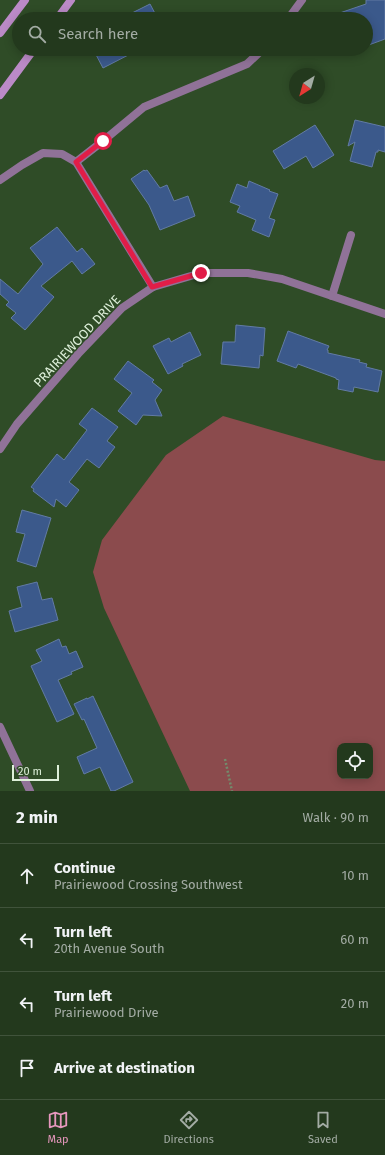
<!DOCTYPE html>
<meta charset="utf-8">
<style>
:root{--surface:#23391d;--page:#2f442a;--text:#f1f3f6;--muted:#a3aca4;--line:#40533b;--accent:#e797bd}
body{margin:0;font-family:"Fira Sans",sans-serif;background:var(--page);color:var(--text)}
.controls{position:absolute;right:12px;bottom:12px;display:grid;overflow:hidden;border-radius:8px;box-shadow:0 2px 10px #0003}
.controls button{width:36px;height:36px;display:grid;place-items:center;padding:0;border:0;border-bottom:1px solid var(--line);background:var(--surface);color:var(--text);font:20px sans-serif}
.compass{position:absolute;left:289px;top:68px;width:36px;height:36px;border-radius:50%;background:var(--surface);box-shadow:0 2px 10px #0003;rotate:217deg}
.scale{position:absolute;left:12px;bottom:10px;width:47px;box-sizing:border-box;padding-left:4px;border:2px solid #def0da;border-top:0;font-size:11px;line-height:14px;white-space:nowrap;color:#def0da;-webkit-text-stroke:3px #2f4c27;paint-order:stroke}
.stop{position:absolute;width:12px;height:12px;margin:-9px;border:3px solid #e11d48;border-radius:50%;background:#fff}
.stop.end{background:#e11d48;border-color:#fff;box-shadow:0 1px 4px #0008}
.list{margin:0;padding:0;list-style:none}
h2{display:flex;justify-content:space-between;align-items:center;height:52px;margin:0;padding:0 16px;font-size:17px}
h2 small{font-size:13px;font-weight:400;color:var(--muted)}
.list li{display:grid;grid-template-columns:26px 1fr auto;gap:12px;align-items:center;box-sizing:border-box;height:64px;padding:0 16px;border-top:1px solid var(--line)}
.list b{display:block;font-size:15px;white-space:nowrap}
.list p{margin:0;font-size:13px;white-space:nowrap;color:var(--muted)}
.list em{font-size:13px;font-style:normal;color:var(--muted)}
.icon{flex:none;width:22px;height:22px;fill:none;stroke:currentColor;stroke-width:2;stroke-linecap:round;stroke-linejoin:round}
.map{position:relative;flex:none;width:385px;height:791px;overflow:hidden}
.search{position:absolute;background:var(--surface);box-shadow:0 2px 10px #0003;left:12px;right:12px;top:12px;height:44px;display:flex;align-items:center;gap:10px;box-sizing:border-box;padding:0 14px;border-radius:22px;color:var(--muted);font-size:15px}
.sheet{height:308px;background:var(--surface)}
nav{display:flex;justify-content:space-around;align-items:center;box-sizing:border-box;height:56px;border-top:1px solid var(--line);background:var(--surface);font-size:11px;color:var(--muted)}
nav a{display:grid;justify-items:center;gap:2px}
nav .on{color:var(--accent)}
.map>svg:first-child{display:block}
.green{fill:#8b4b4d;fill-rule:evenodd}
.building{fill:#3b598b;stroke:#627ba4}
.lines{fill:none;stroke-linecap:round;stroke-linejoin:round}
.path{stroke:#738b6c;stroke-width:2.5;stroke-dasharray:2 2;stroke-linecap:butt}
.minor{stroke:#907298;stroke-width:8}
.secondary{stroke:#bb8ac7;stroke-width:8}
.route{stroke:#e11d48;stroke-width:5}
.labels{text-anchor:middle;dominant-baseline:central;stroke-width:3;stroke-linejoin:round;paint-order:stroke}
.street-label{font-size:13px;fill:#def0da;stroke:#2f4c27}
</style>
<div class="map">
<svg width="385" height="791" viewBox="0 0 385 791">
<rect width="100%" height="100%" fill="#2f4c27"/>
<path class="green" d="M223,416L375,460L385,461V791H190L104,608L93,572L102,540L166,455ZM340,746H370V776H340Z"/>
<g class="building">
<path d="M366,0H385V39L366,46V19H328V17L366,4Z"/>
<path d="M150,4L158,19H120Z"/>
<path d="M93,49H140L103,68Z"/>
<path d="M355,120L385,127V152L378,150V152H376L372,167L350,161L355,142L348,146Z"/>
<path d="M315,125L334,155L313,168L306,156L284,169L273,151Z"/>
<path d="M144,170L145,171L147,170L160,188L167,185L174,201L188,196L195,216L160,230L149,205L131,179Z"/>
<path d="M249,181L270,190L269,191L278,194L269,218L275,220L269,237L252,230L256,220L237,212L240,206L230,202L237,184L247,188Z"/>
<path d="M57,227L77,252L82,248L95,264L82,274L72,261L41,286L54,297L25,330L11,318L16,313L6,305L9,302L0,294V279L18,294L43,264L30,248Z"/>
<path d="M236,325L265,328L263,356L260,355L259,368L221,364L223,342H235Z"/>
<path d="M288,331L329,346L327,350H328V353L360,360L359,362L367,364L366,367L382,371L378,392L354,387L353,392L338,389L339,380L336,379V378L298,364L296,368L277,361Z"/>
<path d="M190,332L201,355L182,364L183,366L168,374L153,346L169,338L171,342Z"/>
<path d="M128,361L154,380L152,382L162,390L155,400L162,416L143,415L136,425L118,411L132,393L114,379Z"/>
<path d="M92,408L118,427L107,441L115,447L99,468L87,459L69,482L79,490L66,507L56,499L54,507L33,491L34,489L31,487L57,454L64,460L87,430L79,424Z"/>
<path d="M22,510L51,518L36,567L17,561L25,534L16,532Z"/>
<path d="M37,582L42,600L52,598L58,620L15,632L9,611L22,607L17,587Z"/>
<path d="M59,639L62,647L66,646L69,654L76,651L83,667L71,672L72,674L58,680L74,714L57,722L31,666L42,661L36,650Z"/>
<path d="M93,696L133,782L114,791H111L100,767L84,774L77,757L97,748L84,719L82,720L74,704L87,698V699Z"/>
</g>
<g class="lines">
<path class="path" d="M225,759L232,791"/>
<g class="minor">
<path d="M288,19L302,0"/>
<path d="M76,162L103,141L144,107L247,64L263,49"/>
<path d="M0,180L22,165L43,153L62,154L76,162L153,287"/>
<path d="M332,296L351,235"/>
<path d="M0,449L17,424L78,354L122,308L153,287L201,273H248L282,279L385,314"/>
<path d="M0,727L30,791"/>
</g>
<g class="secondary">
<path d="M57,19L71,0"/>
<path d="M0,33L25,0"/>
<path d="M0,95L34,49"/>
</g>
</g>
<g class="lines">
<path class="route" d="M103,141L76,162L152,287L201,273"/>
</g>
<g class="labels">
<g class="street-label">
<text transform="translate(77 341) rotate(-47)">PRAIRIEWOOD DRIVE</text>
</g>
</g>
</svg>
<div class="controls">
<button><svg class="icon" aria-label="locate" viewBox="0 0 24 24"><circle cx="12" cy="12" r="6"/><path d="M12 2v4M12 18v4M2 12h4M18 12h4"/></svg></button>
</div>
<svg class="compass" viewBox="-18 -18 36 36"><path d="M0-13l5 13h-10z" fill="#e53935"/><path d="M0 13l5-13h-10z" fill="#a3aca4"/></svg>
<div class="scale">20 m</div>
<div class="stop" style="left:103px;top:141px"></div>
<div class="stop end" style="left:201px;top:273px"></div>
<div class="search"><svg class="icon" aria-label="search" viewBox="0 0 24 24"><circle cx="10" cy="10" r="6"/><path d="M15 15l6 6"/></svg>Search here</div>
</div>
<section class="sheet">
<h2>2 min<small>Walk · 90 m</small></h2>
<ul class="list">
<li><svg class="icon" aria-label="ahead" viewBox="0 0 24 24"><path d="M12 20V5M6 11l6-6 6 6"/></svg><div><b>Continue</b><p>Prairiewood Crossing Southwest</p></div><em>10 m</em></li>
<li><svg class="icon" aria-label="left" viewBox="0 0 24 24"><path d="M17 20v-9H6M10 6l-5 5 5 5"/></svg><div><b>Turn left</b><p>20th Avenue South</p></div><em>60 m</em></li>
<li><svg class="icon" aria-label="left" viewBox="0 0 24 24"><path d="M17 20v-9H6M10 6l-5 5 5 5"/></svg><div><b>Turn left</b><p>Prairiewood Drive</p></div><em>20 m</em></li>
<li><svg class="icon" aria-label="arrive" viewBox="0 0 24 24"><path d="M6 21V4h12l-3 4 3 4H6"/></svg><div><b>Arrive at destination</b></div></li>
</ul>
</section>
<nav>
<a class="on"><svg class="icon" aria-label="map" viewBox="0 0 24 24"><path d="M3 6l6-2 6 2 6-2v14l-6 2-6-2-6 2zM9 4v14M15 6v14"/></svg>Map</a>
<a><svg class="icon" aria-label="directions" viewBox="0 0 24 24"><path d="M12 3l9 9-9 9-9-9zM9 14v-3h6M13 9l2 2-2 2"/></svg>Directions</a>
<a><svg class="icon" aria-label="saved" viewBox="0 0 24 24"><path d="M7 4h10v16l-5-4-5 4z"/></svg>Saved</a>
</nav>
